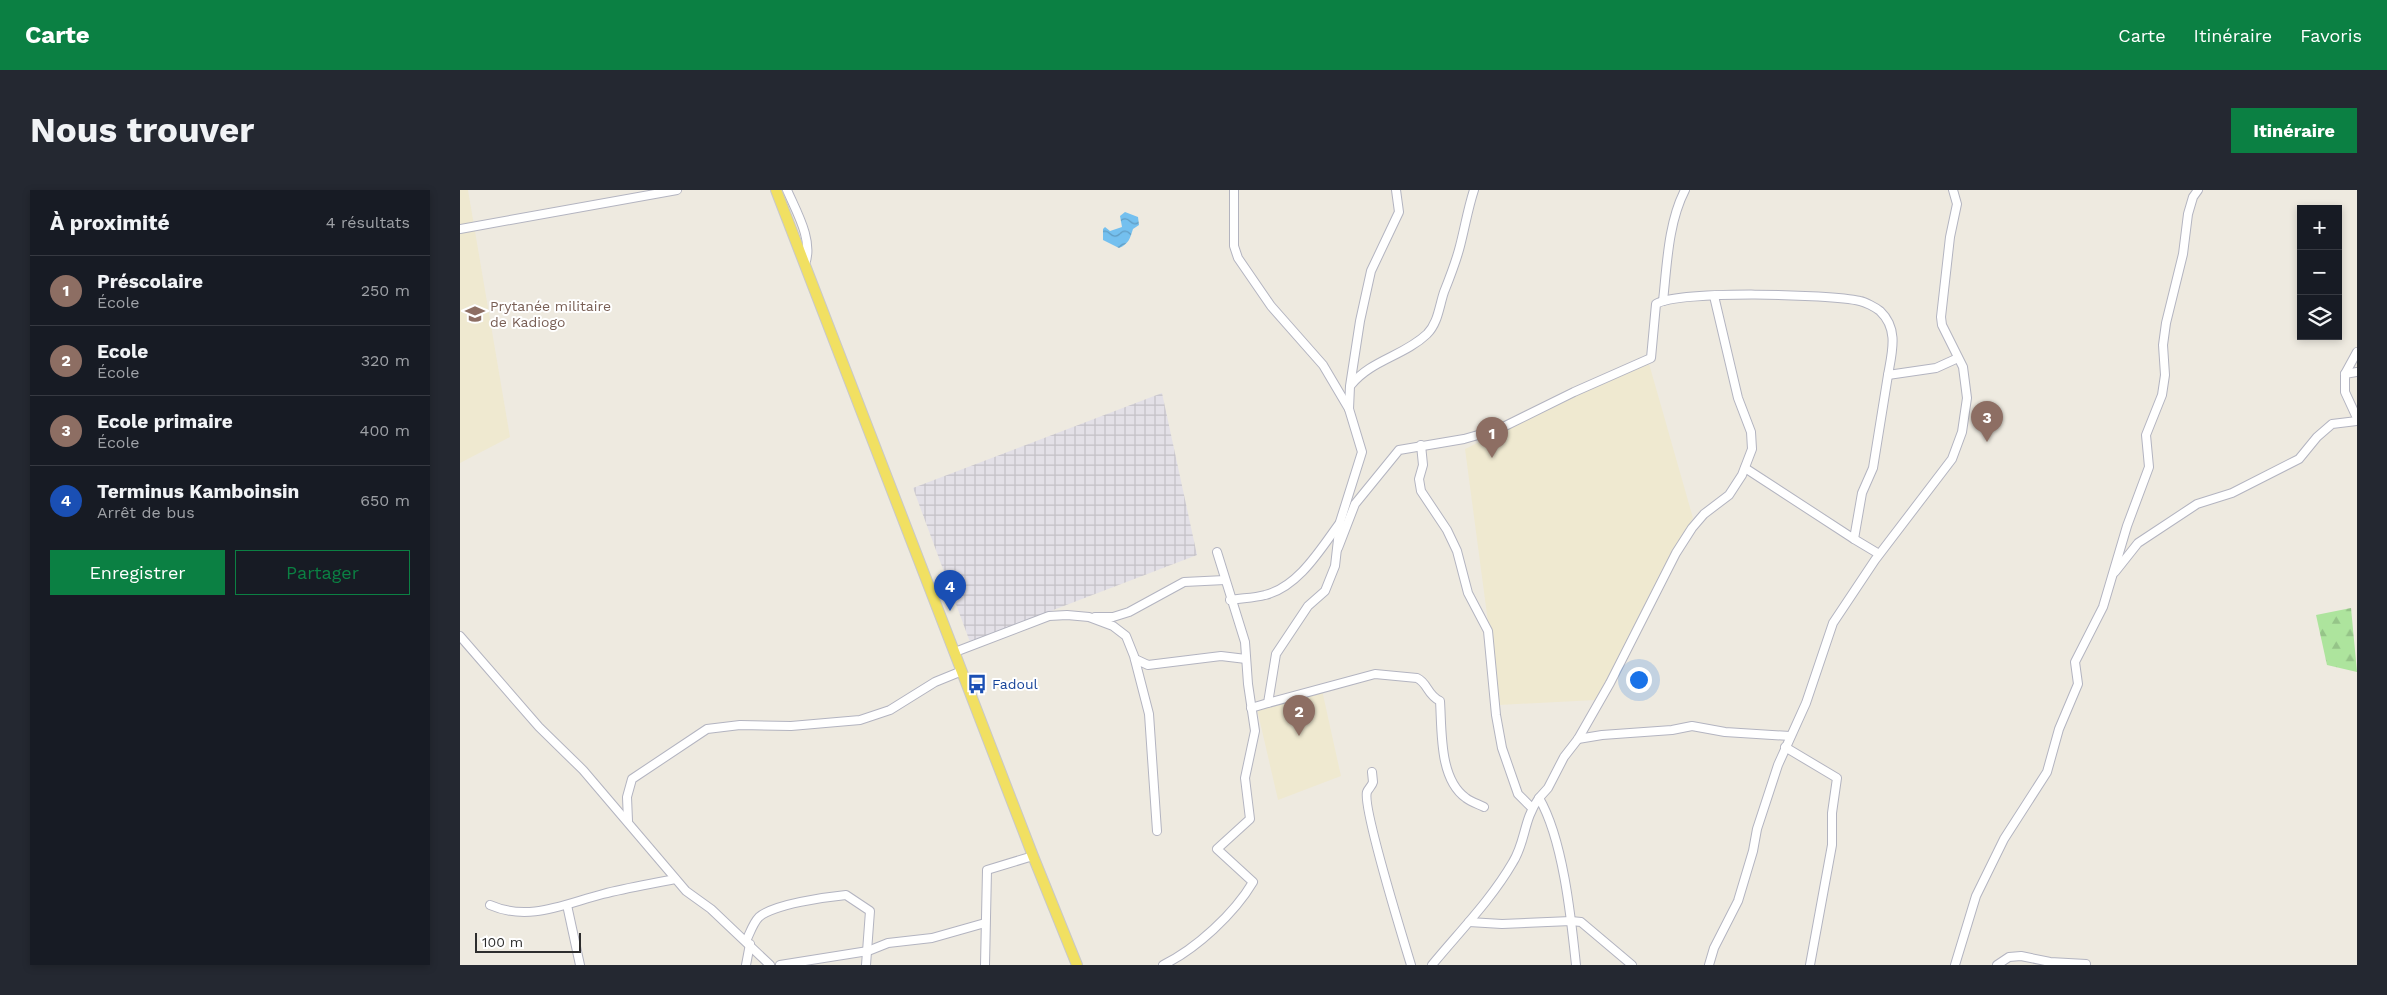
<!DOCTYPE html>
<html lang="fr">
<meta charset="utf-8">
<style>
:root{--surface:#171b24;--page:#242831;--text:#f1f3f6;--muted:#9ea1a6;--line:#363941;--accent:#0b8043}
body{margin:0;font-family:"Work Sans",sans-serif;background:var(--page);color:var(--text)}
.controls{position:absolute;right:15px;top:15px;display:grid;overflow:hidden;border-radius:0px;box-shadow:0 2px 8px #0003}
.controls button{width:45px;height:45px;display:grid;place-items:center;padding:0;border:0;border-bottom:1px solid var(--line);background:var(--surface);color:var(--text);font:25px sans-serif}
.scale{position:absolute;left:15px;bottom:12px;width:106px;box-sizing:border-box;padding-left:5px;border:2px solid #2d2d2d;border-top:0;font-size:14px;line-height:18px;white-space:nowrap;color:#2d2d2d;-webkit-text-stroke:4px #fff;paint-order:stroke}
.you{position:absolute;left:1178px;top:489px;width:18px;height:18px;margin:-12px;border:4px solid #fff;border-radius:50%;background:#1a73e8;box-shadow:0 0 0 8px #1a73e833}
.badge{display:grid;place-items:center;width:32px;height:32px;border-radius:50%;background:var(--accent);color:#fff;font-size:16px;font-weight:700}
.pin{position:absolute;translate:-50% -41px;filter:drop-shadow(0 1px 2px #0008)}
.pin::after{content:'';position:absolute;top:26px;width:18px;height:15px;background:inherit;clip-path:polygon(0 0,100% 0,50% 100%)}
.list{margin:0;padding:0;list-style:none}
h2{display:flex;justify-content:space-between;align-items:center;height:65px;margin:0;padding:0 20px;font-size:21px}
h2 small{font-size:16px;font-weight:400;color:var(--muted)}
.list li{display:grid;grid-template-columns:32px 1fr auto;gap:15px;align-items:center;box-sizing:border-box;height:70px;padding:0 20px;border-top:1px solid var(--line)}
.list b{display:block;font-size:19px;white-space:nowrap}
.list p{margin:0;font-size:16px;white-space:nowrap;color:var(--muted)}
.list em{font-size:16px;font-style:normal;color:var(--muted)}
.actions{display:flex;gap:10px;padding:15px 20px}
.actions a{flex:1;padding:11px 0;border:1px solid var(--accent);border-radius:0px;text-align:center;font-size:18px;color:var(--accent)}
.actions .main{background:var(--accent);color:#fff}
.icon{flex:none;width:28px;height:28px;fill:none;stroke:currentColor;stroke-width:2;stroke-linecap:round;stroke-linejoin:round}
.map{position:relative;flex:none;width:1897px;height:775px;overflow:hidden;border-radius:0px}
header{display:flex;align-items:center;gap:30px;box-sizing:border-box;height:70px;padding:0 25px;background:var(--accent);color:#fff}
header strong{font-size:24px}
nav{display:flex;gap:28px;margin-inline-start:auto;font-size:18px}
.intro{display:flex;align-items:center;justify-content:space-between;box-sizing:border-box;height:120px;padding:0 30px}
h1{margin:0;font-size:35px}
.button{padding:12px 22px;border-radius:0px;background:var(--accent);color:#fff;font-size:18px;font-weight:700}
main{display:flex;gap:30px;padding:0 30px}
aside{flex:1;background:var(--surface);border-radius:0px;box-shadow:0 2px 8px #0003}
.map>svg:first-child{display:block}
.industrial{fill:url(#industrial-grid)}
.education{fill:#efe9d0}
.forest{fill:url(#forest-firs)}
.water{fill:url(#water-waves)}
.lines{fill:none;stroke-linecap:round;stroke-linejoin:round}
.minor-casing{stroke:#b3b4c0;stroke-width:10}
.major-casing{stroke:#c8c8c8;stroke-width:12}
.minor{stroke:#fff;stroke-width:8}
.major{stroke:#f1e062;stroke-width:10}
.labels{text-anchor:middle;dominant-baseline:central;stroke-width:4;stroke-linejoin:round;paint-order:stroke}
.education-label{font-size:14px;fill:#785e54;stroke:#fff;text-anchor:start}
.transit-label{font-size:14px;fill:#164399;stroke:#fff;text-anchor:start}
</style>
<header>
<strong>Carte</strong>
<nav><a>Carte</a><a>Itinéraire</a><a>Favoris</a></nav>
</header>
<div class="intro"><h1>Nous trouver</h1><a class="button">Itinéraire</a></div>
<main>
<aside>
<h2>À proximité<small>4 résultats</small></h2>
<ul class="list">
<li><span class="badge" style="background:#8d6e63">1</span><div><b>Préscolaire</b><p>École</p></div><em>250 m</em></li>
<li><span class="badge" style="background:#8d6e63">2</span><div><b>Ecole</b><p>École</p></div><em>320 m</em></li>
<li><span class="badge" style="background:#8d6e63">3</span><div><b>Ecole primaire</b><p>École</p></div><em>400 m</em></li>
<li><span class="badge" style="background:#1a4fb4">4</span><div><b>Terminus Kamboinsin</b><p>Arrêt de bus</p></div><em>650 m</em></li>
</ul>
<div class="actions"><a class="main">Enregistrer</a><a>Partager</a></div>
</aside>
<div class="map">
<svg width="1897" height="775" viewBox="0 0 1897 775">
<defs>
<pattern id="industrial-grid" width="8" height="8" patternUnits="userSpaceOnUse" patternTransform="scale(1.25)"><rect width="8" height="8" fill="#e3e0e7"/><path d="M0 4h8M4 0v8" fill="none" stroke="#c3c0c6"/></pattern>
<pattern id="forest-firs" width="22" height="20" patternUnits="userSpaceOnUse" patternTransform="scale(1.25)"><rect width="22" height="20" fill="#ade49d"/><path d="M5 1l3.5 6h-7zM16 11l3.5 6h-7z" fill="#95c488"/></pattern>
<pattern id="water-waves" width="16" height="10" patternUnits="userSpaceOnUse" patternTransform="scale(1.25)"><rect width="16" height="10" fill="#74c0ef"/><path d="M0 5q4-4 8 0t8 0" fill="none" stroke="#609cc2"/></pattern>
</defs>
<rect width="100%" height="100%" fill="#eeeae0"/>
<path class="industrial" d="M702,203L737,365L510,452L453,298Z"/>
<g class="education">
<path d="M0,0H8L50,247L0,273Z"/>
<path d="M1188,170L1233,328L1136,510L1039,515L1005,259Z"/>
<path d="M862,500L881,586L818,610L797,519Z"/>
</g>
<path class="forest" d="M1891,418L1897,482L1867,475L1856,425Z"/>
<path class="water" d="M665,22L678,27L679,35L673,39C670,48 669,54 659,58L643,50V39L645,37L650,41L662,37L660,26Z"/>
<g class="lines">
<defs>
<g id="minor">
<path d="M327,0C336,21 354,51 345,74"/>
<path d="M774,0V56L778,68L811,116L863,175L889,219"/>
<path d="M0,39L217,0"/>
<path d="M1203,111C1207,75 1208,33 1225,0"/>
<path d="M1897,182L1885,184V202L1897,228"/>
<path d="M1885,184L1897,162"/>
<path d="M891,195C911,170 944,166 967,144C978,133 979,117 984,102C990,87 996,72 1000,56C1005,37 1008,18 1014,0"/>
<path d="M961,255L963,275L959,289L961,301L987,340L997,361L1008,403L1028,441L1036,525L1042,558L1058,604L1072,618"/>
<path d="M1285,278L1394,349"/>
<path d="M878,358L895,314L939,260L1004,249L1039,239L1114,202L1191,168L1196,114C1219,100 1369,104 1400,111C1405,112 1415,117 1420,121C1439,139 1432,162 1428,185L1476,178L1498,168"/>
<path d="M1419,364L1394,349L1402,303L1413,278L1428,185"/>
<path d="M1655,382L1678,353L1737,314L1772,303L1839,269L1857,247L1872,234L1897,231"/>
<path d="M770,410C782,408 794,408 805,405C838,397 860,360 879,334"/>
<path d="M635,427H653L669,422L724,392L765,390"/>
<path d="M0,446L79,537L123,580L226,701L251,719L310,775"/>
<path d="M495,462L589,426L607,425L629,427L653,436L666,446L674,466L689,524L697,641"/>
<path d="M675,469L688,475L761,466L786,469"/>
<path d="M808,513L915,484L957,488C968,493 967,505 980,511C982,541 979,589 1006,608C1011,612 1018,614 1024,617"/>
<path d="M791,518L808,513L816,464L848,416L865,401L875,376L880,332L902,262L889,219L890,196L900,131L911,81L939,22L936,0"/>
<path d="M1118,549L1142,545L1212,540L1232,536L1265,542L1330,546"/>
<path d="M1325,557L1377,588L1372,623V655L1350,775"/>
<path d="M912,582L913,592C912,596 908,599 907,602C902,616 944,752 951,775"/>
<path d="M168,631L167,607L172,589L247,539L280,535L331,536L400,530L430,520L475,492L502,481"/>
<path d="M30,715C69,732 104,714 143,704C166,698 191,694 215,689"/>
<path d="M107,715L120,775"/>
<path d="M1009,732L1042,734L1111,731L1121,732L1172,775"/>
<path d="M286,751C290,743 293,733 299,727C314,714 366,707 386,705L410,721L406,775"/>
<path d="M286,775L290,754"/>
<path d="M320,775L408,761L428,753L472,748L525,733"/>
<path d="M525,775L527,680L573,666"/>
<path d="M703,775C736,759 774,724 793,692L757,659L790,629L785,588L795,541L788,494L785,452L757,362"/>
<path d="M972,775C1000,741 1031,710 1053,672C1066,651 1063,630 1079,608"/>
<path d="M1116,775C1111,727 1103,649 1079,608L1088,598L1104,567L1118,549L1150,493L1216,363L1232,338L1244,324L1269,305L1282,285L1292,259L1291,242L1278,208L1254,106"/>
<path d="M1249,775L1254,758L1278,711L1293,661L1297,639L1318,575L1346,513L1373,433L1415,370L1492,269L1502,242L1507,208L1503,177L1482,135L1481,127L1490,47L1497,14L1493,0"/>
<path d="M1495,775L1516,706L1544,649L1587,582L1599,539L1618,494L1615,472L1643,417L1667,336L1689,277L1686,245L1702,205L1705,185L1703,155L1706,133L1723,64L1728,24L1733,7L1738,0"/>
<path d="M1537,775L1549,767L1561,766L1590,772L1626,774"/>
</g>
<path id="major" d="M316,0L573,666L617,775"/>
</defs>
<use href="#minor" class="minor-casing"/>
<use href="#major" class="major-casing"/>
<use href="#minor" class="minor"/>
<use href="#major" class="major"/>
</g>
<defs>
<symbol id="school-bare" viewBox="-9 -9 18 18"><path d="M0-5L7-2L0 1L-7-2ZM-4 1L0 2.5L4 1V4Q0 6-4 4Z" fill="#8d6e63" stroke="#fff" stroke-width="2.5" paint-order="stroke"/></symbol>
<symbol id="bus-bare" viewBox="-9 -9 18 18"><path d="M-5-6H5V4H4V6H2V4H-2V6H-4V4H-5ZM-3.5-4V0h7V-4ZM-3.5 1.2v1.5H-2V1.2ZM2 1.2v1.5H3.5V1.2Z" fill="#1a4fb4" stroke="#fff" stroke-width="2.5" paint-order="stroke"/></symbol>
</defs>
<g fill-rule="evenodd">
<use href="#school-bare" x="1" y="110" width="28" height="28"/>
<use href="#bus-bare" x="503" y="480" width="28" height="28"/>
</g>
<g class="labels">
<g class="education-label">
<text x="30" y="116">Prytanée militaire<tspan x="30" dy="16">de Kadiogo</tspan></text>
</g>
<g class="transit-label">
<text x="532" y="494">Fadoul</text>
</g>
</g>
</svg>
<div class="controls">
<button>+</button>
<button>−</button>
<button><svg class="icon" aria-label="layers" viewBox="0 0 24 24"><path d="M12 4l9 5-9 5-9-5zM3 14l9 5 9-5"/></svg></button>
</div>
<div class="scale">100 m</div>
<div class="you"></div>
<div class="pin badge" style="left:1032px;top:268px;background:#8d6e63">1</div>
<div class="pin badge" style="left:839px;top:546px;background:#8d6e63">2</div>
<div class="pin badge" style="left:1527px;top:252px;background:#8d6e63">3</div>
<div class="pin badge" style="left:490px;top:421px;background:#1a4fb4">4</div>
</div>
</main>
